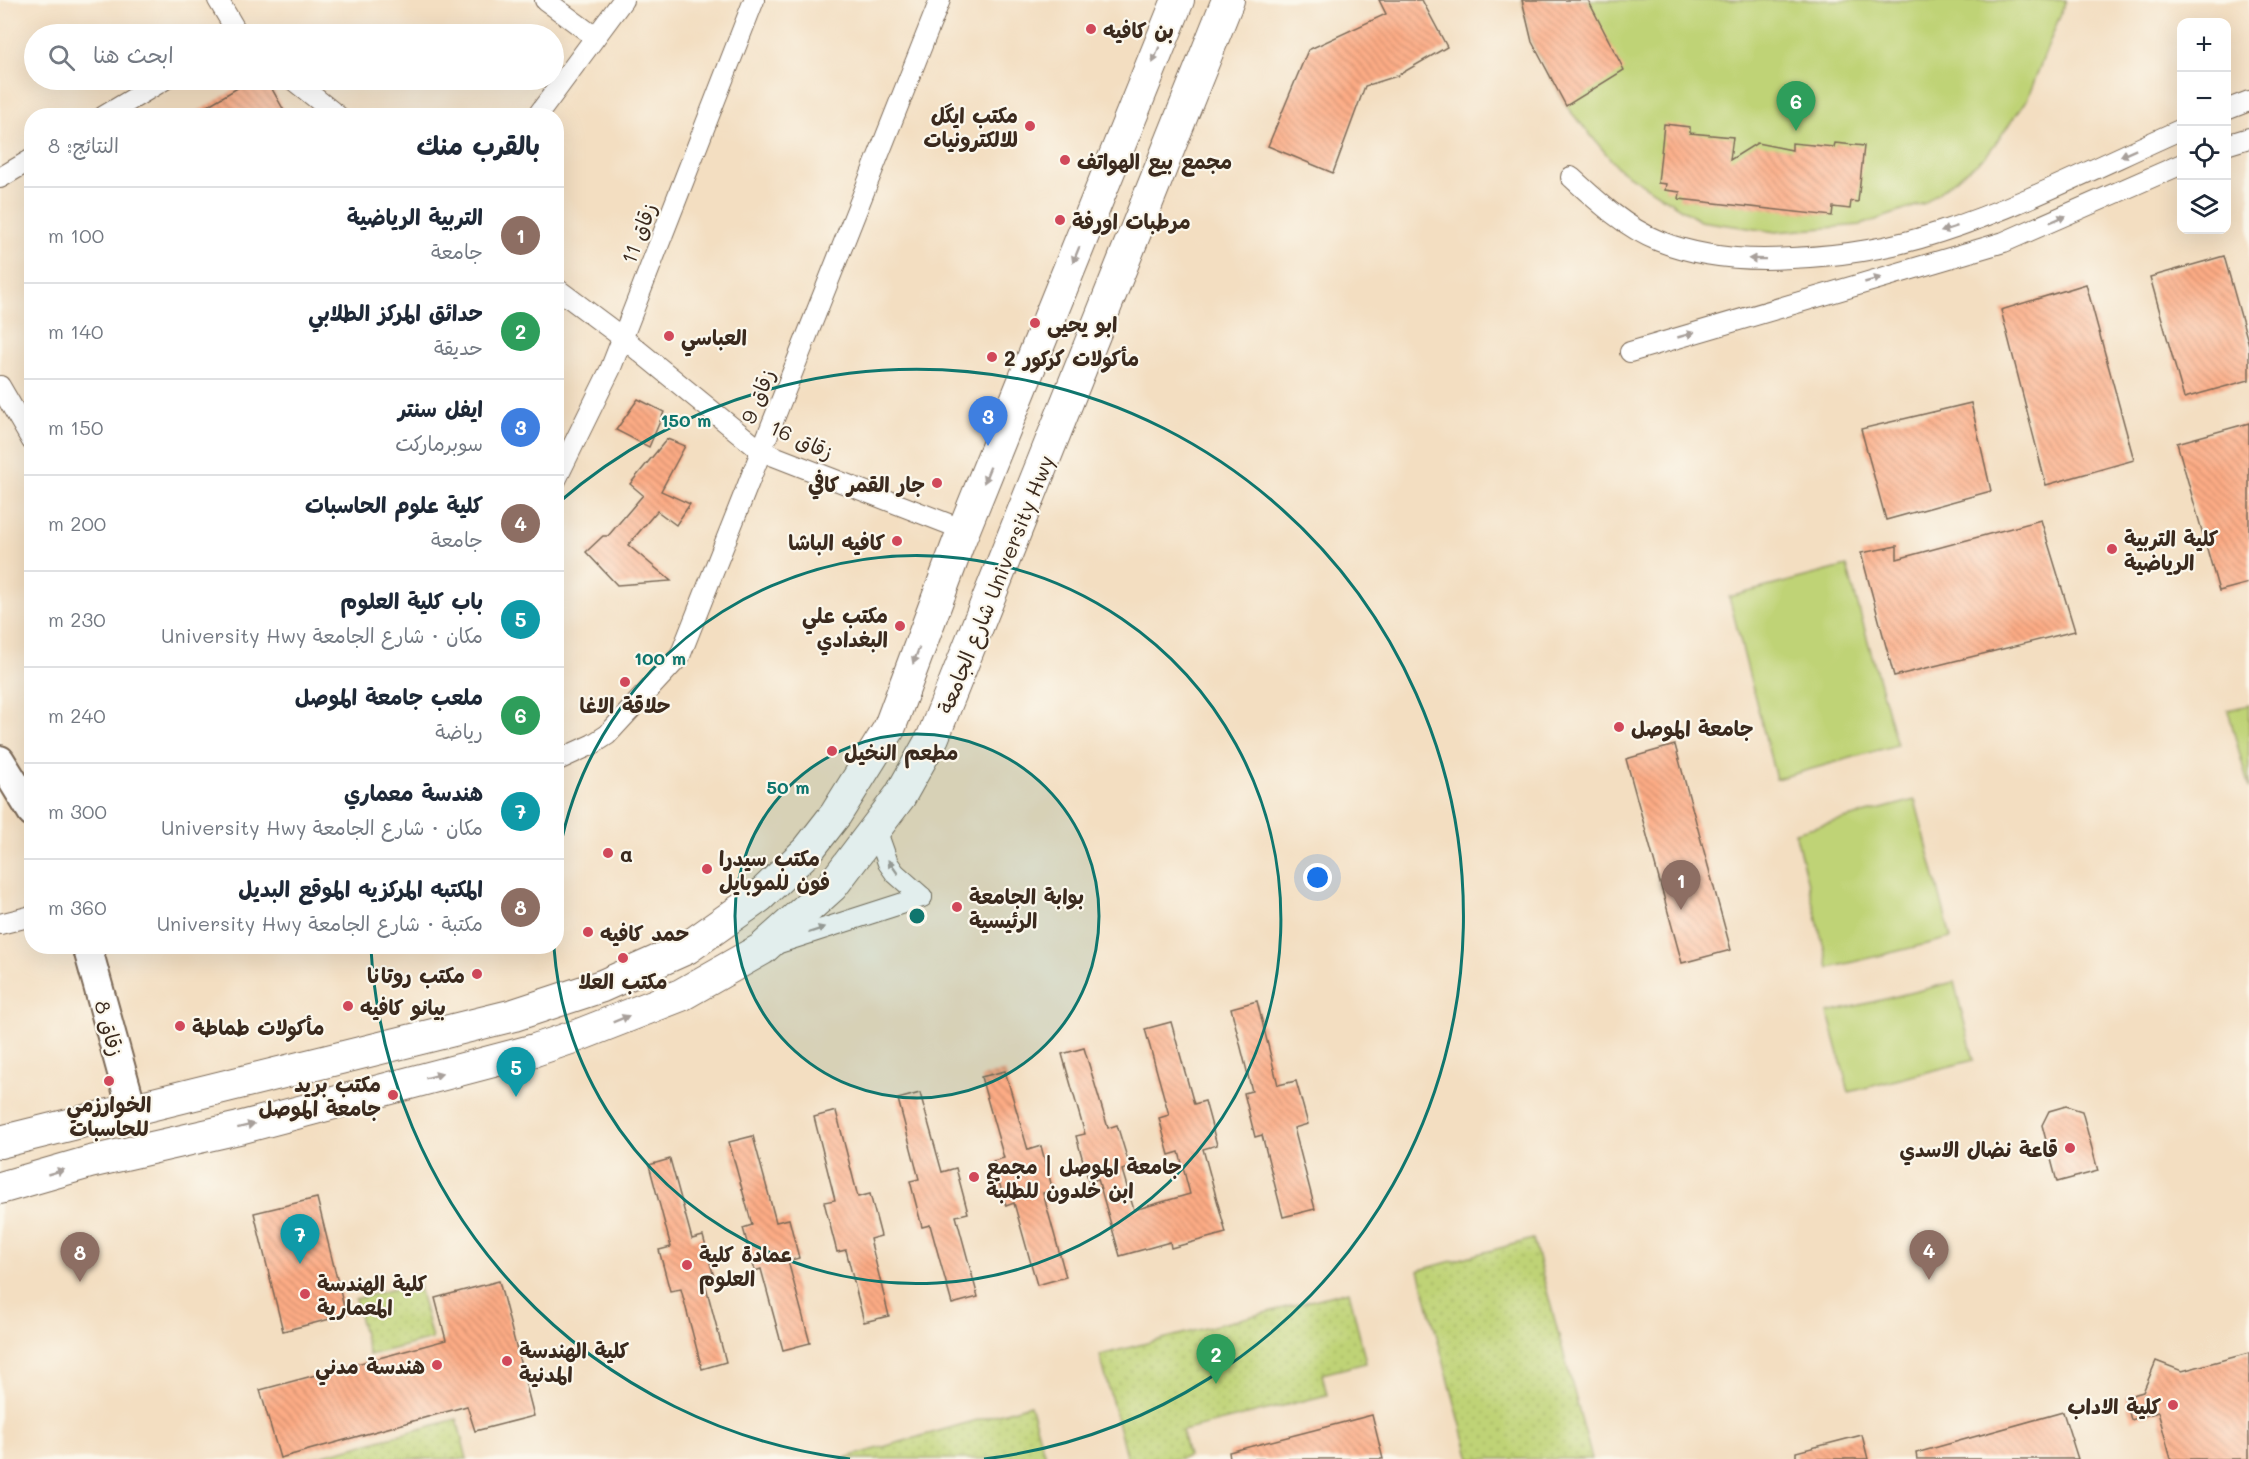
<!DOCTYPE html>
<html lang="ar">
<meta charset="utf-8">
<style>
:root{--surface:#fff;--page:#f2f2f3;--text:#1f2937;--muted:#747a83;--line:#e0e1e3;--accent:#111827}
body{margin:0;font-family:Mali,"Playpen Sans Arabic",sans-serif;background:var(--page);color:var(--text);direction:rtl}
.controls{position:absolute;right:18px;top:18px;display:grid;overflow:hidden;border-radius:12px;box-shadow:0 6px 24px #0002}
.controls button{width:54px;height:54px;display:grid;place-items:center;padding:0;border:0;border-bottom:2px solid var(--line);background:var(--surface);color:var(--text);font:30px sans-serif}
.you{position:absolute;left:1318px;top:878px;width:21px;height:21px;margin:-15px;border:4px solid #fff;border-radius:50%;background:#1a73e8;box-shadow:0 0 0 9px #1a73e833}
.badge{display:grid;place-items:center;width:39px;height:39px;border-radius:50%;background:var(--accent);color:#fff;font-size:20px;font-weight:700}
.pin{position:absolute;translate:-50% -50px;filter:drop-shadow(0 2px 3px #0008)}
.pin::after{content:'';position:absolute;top:32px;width:21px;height:18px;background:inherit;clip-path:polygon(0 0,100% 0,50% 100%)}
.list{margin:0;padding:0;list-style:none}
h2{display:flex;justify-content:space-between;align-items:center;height:78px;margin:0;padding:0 24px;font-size:26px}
h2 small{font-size:20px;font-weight:400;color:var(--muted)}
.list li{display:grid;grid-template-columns:39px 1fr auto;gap:18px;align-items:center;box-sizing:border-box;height:96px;padding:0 24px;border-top:2px solid var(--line)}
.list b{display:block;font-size:22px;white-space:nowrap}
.list p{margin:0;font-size:20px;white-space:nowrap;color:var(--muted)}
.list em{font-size:20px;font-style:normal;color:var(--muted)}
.icon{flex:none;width:33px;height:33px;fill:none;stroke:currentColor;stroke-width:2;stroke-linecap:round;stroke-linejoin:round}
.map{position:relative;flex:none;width:2249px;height:1459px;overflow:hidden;direction:ltr}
.search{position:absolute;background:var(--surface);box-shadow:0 6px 24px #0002;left:24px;top:24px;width:540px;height:66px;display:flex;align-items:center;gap:15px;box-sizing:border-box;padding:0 21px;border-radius:33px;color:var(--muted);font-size:22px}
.panel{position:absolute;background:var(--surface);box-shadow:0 6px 24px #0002;left:24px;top:108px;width:540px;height:846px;border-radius:24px;direction:rtl}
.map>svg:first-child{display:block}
.garden{fill:url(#garden-dots);stroke:#7d7e4a;stroke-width:1.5}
.pitch{fill:#bfd376;stroke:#7d7e4a;stroke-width:1.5}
.building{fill:url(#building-back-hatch)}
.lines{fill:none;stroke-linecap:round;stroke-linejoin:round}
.street-casing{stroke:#7b6957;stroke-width:22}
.secondary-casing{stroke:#7b6957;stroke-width:32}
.primary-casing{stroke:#7b6957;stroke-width:34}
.street{stroke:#fff;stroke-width:20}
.secondary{stroke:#fff;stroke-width:28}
.primary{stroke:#fff;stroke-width:32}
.oneway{fill:#a79f9a}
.ring{fill:none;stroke:#0f766e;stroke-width:3}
.poi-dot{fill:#d1495b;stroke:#fbf7ec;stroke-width:2}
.labels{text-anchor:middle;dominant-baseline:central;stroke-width:4.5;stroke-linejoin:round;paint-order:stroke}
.poi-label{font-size:21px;font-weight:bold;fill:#3b2a1e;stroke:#fbf7ec;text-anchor:start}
.street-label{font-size:21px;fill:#3b2a1e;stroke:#fbf7ec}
.centre{fill:#0f766e;stroke:#fbf7ec;stroke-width:3}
.ring-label{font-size:18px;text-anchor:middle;font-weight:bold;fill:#0f766e;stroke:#fbf7ec;stroke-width:4.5;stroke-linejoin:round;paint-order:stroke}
</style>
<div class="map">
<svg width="2249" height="1459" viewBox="0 0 2249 1459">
<defs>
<pattern id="garden-dots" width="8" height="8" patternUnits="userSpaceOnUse" patternTransform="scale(1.5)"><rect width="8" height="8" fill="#bfd376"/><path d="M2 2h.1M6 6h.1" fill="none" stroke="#a5b566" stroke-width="1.8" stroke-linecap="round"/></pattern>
<pattern id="building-back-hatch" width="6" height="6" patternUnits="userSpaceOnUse" patternTransform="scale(1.5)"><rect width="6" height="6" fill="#fdac85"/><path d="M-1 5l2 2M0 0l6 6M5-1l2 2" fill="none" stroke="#ce8c6c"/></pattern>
</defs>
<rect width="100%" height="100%" fill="#fbf7ec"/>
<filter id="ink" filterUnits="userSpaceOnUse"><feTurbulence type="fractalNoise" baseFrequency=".0167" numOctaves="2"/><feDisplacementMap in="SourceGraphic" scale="12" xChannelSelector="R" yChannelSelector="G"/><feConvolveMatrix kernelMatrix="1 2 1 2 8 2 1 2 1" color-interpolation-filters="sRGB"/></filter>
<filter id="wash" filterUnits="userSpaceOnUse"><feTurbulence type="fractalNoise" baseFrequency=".008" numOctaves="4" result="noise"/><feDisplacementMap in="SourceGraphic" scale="24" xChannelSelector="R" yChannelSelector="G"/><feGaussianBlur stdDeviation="1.35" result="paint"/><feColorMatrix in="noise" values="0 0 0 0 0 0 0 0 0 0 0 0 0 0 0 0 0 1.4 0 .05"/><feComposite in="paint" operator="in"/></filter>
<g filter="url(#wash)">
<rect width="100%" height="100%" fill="#f3dec1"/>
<g class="garden">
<path d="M1533,1239L1592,1459H1470L1419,1270Z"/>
<path d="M418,1283L432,1339L369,1355L355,1299Z"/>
<path d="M1349,1291L1366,1363L1322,1374L1327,1395L1182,1431L1188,1456L1177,1459H1127L1100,1355Z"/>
<path d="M1030,1405L1046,1459H841Z"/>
<path d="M457,1419L467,1459H309Z"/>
</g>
<g class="pitch">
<path d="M1522,0H2066L2027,100L1986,156L1925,203L1861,225L1776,232L1700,221L1619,169L1566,106L1532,42Z"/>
<path d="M1847,566L1897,745L1776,779L1729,597Z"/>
<path d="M2249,705V789L2228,710Z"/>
<path d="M1915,800L1951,938L1829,968L1795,832Z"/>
<path d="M1954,982L1974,1060L1849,1092L1828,1013Z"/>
</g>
<g id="blocks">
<g class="building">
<path d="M1379,0H1422L1447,47L1397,76L1365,86L1333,173L1268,146L1308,50L1386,14Z"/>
<path d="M1522,0H1588L1624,70L1566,106L1532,42Z"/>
<path d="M251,80H267L287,116H190Z"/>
<path d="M1664,124L1690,127V133L1733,137L1730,160L1757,143L1792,150V143L1834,147L1835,143L1864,146L1858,202L1851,201L1850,209L1833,207L1832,216L1679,199L1680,192L1665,190L1666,184L1658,183Z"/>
<path d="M2224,256L2249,345V380L2184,398L2150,277Z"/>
<path d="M2086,284L2134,460L2046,485L2001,310Z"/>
<path d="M638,399L664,412L649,447L616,430Z"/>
<path d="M1971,403L1991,491L1886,520L1861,429Z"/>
<path d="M2249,423V583L2219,591L2177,443Z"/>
<path d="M667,439L685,446L661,491L690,504L676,525L657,511L628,545L671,581L617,585L586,552L603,536H608L643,495L630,484Z"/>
<path d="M2041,520L2075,631L1894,676L1861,553L1897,546V559Z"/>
<path d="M1675,745L1731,950L1682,963L1626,759Z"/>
<path d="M1257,1001L1278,1085L1296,1081L1308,1124L1294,1128L1315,1209L1283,1217L1262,1135L1255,1137L1244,1093L1252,1091L1231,1008Z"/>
<path d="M1171,1022L1194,1104L1205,1101L1217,1145L1203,1149L1226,1233L1171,1248L1170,1242L1120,1256L1098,1179L1089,1182L1076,1136L1085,1134L1062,1054L1084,1048L1108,1128L1117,1125L1130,1167L1122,1170L1134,1210L1190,1194L1179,1152L1169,1155L1159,1118L1169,1115L1145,1029Z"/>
<path d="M1005,1071L1028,1150L1041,1146L1053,1191L1043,1193L1066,1277L1037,1285L1014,1203L1006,1206L993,1161L1004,1158L981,1077Z"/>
<path d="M920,1093L942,1172L956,1168L968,1213L956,1216L978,1297L952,1304L930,1225L922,1227L910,1181L919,1179L898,1099Z"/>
<path d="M2066,1106L2082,1111L2098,1171L2057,1182L2042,1125L2049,1111Z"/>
<path d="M836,1111L858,1197L870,1194L881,1236L870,1239L889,1316L864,1322L846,1250L837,1252L824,1202L835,1200L814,1117Z"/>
<path d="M753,1136L776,1222L789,1219L799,1258L788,1261L810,1343L783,1350L761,1269L755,1271L743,1228L752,1225L729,1142Z"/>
<path d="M670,1159L692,1239L703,1236L715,1281L705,1283L726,1362L702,1369L681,1289L670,1291L659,1250L671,1247L649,1165Z"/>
<path d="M317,1198L346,1315L283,1331L254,1213Z"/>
<path d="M499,1281L534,1416L475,1431L467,1406L280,1458L260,1390L446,1340L435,1298Z"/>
<path d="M2249,1353V1459H2171L2158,1412L2131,1420L2125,1397L2143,1392L2156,1361L2182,1371Z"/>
<path d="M2063,1412L2078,1459H1917L1916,1453Z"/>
<path d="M1372,1415L1383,1459H1230L1229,1452Z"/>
<path d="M1862,1435L1868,1459H1796V1452Z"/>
</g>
</g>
</g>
<g filter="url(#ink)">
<use href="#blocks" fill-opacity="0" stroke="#7b6957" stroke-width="1.5"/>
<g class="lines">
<defs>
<g id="street">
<path d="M218,0L238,34"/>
<path d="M545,0L595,37"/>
<path d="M293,80L338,116"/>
<path d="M2226,110L2249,101"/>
<path d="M104,116L164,80"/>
<path d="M537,116L623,0"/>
<path d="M2226,145L2249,138"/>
<path d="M1571,177C1597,201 1626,228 1659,241C1702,258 1747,261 1792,258C1842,256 1892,248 1940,232C2021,206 2103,164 2182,129"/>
<path d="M0,178L32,159"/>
<path d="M556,288L623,338L761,451L964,530"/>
<path d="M1630,352L2004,242L2182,164"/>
<path d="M0,386L32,441"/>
<path d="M556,480L610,370L754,0"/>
<path d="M556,761L593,744L607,735L680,656L940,0"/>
<path d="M876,829L888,863L895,873L922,897"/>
<path d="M0,924L32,916"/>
<path d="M776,944L922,897"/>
</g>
<g id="secondary">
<path d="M0,760L32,812"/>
<path d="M87,946L132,1109"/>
</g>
<g id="primary">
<path d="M0,1142L514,1015L602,986L687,948L759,897L808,850L836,814L889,729L958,544L1178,0"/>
<path d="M0,1188L90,1162L239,1128L535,1050L579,1035L681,995L762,949L832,886L900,796L933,737L1228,0"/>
</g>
</defs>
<use href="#street" class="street-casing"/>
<use href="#secondary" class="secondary-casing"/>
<use href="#primary" class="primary-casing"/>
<use href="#street" class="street"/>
<use href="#secondary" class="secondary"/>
<use href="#primary" class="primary"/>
</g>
<defs><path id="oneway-solid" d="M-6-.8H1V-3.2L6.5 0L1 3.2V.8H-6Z" transform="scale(1.5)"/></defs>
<g class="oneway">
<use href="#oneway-solid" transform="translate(1156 55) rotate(112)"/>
<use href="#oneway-solid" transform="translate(2128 153) rotate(156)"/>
<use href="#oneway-solid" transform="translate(2058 219) rotate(-23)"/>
<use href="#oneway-solid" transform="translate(1949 229) rotate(161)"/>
<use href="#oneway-solid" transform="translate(1076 255) rotate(112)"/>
<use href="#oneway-solid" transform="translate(1757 259) rotate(-179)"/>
<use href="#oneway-solid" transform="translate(1873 280) rotate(-16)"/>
<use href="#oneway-solid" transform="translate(1686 335) rotate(-16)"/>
<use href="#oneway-solid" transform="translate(987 475) rotate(112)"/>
<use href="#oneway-solid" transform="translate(916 656) rotate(111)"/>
<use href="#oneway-solid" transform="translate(893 867) rotate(-125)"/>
<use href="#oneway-solid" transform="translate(817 930) rotate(-19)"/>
<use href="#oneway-solid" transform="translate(621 1019) rotate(-22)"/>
<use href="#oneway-solid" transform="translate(434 1076) rotate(-15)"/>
<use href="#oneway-solid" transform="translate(246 1126) rotate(-14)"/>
<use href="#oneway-solid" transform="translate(56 1172) rotate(-16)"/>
</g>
</g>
<circle cx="917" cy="916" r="182" fill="#0f766e" fill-opacity=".12"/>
<g class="ring">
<circle cx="917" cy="916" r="182"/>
<path d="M557 865A364 364 0 1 1 554 948"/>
<path d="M850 1459A547 547 0 0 1 371 949M558 503A547 547 0 1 1 984 1459"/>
</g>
<g class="poi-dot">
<circle cx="1091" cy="29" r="6"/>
<circle cx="1030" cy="126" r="6"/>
<circle cx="1065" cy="160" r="6"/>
<circle cx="1060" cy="220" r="6"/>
<circle cx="1035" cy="323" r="6"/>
<circle cx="669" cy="336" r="6"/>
<circle cx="992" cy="357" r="6"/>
<circle cx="937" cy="483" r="6"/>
<circle cx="897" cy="541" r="6"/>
<circle cx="2112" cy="549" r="6"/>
<circle cx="900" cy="626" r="6"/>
<circle cx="625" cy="682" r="6"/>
<circle cx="1619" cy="727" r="6"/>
<circle cx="832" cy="751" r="6"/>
<circle cx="608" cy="853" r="6"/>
<circle cx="707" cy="869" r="6"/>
<circle cx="957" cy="907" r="6"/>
<circle cx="588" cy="932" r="6"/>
<circle cx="623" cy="958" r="6"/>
<circle cx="477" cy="974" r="6"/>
<circle cx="348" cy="1006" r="6"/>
<circle cx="180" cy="1026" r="6"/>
<circle cx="109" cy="1081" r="6"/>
<circle cx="393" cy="1095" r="6"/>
<circle cx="2070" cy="1148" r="6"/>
<circle cx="974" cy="1177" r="6"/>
<circle cx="687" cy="1265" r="6"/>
<circle cx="305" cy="1294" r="6"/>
<circle cx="507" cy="1361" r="6"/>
<circle cx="437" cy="1365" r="6"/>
<circle cx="2173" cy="1405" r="6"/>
</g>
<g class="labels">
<g class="poi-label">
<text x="1103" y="29">بن كافيه</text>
<text x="1018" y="114" text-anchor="end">مكتب ايگل<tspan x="1018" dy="24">للالكترونيات</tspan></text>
<text x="1077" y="160">مجمع بيع الهواتف</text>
<text x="1072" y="220">مرطبات اورفة</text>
<text x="1047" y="323">ابو يحيى</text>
<text x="681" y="336">العباسي</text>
<text x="1004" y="357">مأكولات كركور 2</text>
<text x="925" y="483" text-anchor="end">جار القمر كافي</text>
<text x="2124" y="537">كلية التربية<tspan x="2124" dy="24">الرياضية</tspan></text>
<text x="885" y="541" text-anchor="end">كافيه الباشا</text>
<text x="888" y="614" text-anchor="end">مكتب علي<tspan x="888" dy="24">البغدادي</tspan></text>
<text x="625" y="704" text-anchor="middle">حلاقة الاغا</text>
<text x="1631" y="727">جامعة الموصل</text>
<text x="844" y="751">مطعم النخيل</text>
<text x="620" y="853">a</text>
<text x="719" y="857">مكتب سيدرا<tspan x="719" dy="24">فون للموبايل</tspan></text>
<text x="969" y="895">بوابة الجامعة<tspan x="969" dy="24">الرئيسية</tspan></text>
<text x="600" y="932">حمد كافيه</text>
<text x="465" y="974" text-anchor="end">مكتب روتانا</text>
<text x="623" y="980" text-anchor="middle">مكتب العلا</text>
<text x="360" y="1006">بيانو كافيه</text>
<text x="192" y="1026">مأكولات طماطة</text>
<text x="381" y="1083" text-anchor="end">مكتب بريد<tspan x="381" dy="24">جامعة الموصل</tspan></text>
<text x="109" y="1103" text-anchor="middle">الخوارزمي<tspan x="109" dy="24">للحاسبات</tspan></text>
<text x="2058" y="1148" text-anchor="end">قاعة نضال الاسدي</text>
<text x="986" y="1165">جامعة الموصل | مجمع<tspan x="986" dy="24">ابن خلدون للطلبة</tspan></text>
<text x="699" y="1253">عمادة كلية<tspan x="699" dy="24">العلوم</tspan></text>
<text x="317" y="1282">كلية الهندسة<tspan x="317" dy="24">المعمارية</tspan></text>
<text x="519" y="1349">كلية الهندسة<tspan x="519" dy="24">المدنية</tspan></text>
<text x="425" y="1365" text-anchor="end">هندسة مدني</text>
<text x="2161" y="1405" text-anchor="end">كلية الاداب</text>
</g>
<g class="street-label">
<text transform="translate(638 233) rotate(-69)">زقاق 11</text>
<text transform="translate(757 396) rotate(-68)">زقاق 9</text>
<text transform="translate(802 439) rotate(24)">زقاق 16</text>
<text transform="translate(995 584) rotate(-68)">شارع الجامعة University Hwy</text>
<text transform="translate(110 1028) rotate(74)">زقاق 8</text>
</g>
</g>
<circle cx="917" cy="916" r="9" class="centre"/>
<g class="ring-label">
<text x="686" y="427">150 m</text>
<text x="660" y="665">100 m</text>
<text x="788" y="794">50 m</text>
</g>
</svg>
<div class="controls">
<button>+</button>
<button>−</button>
<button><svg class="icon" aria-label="locate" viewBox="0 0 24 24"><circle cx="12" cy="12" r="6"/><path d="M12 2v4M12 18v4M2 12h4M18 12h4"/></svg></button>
<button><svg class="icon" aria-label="layers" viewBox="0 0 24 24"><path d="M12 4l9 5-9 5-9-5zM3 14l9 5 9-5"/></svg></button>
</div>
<div class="you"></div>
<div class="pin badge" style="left:1681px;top:910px;background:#8d6e63">1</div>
<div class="pin badge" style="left:1216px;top:1384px;background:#2e9e5b">2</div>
<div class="pin badge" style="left:988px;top:446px;background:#3f7fe0">3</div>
<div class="pin badge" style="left:1929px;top:1280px;background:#8d6e63">4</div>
<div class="pin badge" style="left:516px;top:1097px;background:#0f9aa8">5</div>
<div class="pin badge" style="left:1796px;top:131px;background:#2e9e5b">6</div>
<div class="pin badge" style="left:300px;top:1264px;background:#0f9aa8">7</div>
<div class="pin badge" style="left:80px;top:1282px;background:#8d6e63">8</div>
<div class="search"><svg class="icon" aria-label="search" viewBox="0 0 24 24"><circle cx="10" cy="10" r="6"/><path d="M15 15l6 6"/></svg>ابحث هنا</div>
<section class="panel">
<h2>بالقرب منك<small>النتائج: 8</small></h2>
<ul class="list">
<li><span class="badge" style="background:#8d6e63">1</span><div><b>التربية الرياضية</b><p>جامعة</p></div><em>100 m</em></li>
<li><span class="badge" style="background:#2e9e5b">2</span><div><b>حدائق المركز الطلابي</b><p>حديقة</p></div><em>140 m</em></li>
<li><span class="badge" style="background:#3f7fe0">3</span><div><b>ايفل سنتر</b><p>سوبرماركت</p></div><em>150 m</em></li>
<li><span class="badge" style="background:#8d6e63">4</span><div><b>كلية علوم الحاسبات</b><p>جامعة</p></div><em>200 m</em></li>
<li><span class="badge" style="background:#0f9aa8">5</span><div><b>باب كلية العلوم</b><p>مكان · شارع الجامعة University Hwy</p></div><em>230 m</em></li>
<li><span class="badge" style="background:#2e9e5b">6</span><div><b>ملعب جامعة الموصل</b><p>رياضة</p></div><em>240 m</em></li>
<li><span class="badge" style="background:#0f9aa8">7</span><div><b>هندسة معماري</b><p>مكان · شارع الجامعة University Hwy</p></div><em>300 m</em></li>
<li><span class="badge" style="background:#8d6e63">8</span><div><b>المكتبه المركزيه الموقع البديل</b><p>مكتبة · شارع الجامعة University Hwy</p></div><em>360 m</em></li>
</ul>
</section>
</div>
